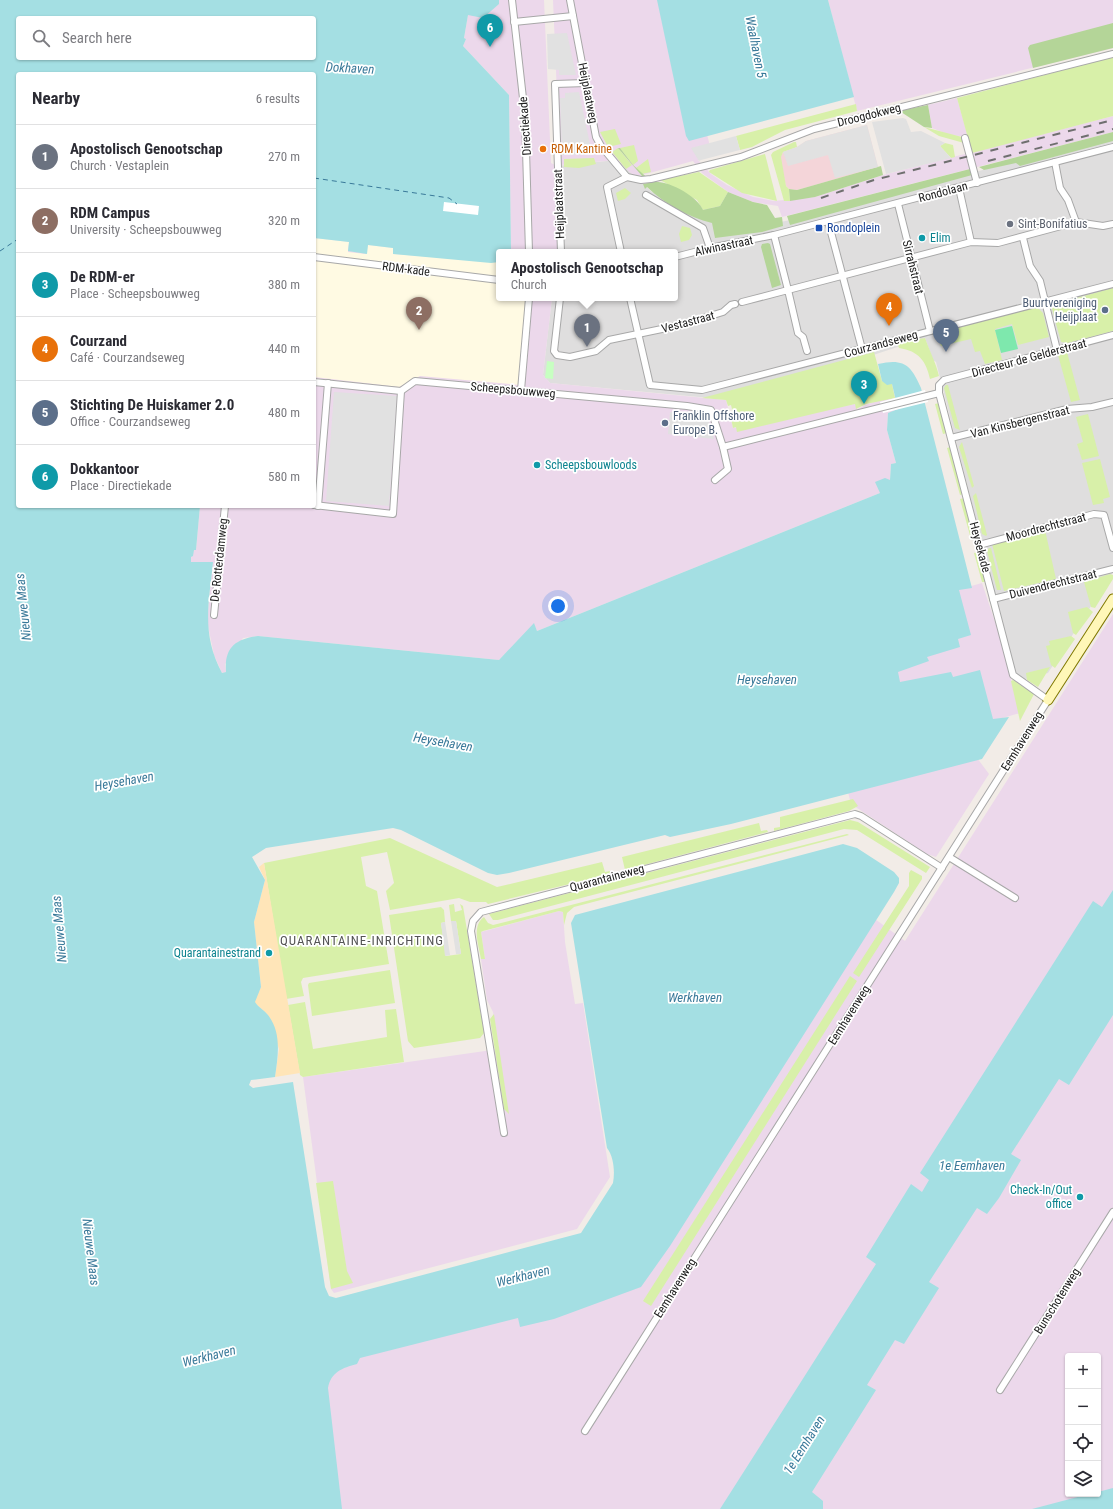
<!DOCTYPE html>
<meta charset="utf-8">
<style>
:root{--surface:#fff;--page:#f2f2f3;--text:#2b2b33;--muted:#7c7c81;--line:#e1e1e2;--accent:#d93025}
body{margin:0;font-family:"Roboto Condensed",sans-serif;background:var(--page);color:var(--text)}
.controls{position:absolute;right:12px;bottom:12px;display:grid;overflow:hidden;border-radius:4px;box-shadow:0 1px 3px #0004}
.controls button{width:36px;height:36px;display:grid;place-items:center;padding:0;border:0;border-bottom:1px solid var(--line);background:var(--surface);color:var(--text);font:20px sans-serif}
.you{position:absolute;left:558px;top:606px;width:14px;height:14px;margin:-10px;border:3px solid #fff;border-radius:50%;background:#1a73e8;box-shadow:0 0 0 6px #1a73e833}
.badge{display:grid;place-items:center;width:26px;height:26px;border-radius:50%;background:var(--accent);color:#fff;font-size:13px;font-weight:700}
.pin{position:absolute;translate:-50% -33px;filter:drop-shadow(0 1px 2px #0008)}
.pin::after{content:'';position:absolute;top:21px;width:14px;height:12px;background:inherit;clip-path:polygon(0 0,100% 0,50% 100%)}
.popup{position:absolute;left:496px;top:249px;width:182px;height:52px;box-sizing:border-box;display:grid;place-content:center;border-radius:4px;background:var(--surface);filter:drop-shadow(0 1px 3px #0005);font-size:13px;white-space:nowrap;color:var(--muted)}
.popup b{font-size:15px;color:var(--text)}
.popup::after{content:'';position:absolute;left:50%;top:100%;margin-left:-8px;border:8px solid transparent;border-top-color:var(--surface)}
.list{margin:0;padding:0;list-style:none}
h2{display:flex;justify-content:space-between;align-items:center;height:52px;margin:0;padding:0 16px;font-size:17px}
h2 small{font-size:13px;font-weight:400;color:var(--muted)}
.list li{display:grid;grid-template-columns:26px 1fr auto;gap:12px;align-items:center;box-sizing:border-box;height:64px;padding:0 16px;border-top:1px solid var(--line)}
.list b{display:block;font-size:15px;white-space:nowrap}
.list p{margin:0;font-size:13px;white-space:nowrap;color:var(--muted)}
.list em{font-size:13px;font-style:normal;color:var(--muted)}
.icon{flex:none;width:22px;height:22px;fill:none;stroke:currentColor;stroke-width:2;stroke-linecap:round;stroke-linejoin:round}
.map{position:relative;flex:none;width:1113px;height:1509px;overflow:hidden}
.search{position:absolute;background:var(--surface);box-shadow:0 1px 3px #0004;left:16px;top:16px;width:300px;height:44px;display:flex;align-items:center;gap:10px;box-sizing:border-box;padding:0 14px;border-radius:4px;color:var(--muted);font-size:15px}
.panel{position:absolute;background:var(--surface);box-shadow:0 1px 3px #0004;left:16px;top:72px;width:300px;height:436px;border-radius:4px}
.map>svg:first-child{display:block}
.residential{fill:#dfdede}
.commercial{fill:#f4d5d9}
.industrial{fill:#ecd8eb;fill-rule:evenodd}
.education{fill:#fffae3}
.grass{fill:#d8f0a9}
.forest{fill:#b4d598}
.sand{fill:#ffe5b8}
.park{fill:#c7ffc1}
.pitch{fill:#7ee8ad}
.parking{fill:#e1e1e1}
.water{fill:#a4dfe3;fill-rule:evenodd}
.pier{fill:#fff}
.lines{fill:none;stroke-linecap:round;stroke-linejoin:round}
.ferry{stroke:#397999;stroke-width:1;stroke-dasharray:5 4;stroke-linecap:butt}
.street-casing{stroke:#a8a8a8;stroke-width:8}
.secondary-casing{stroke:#807900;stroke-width:11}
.street{stroke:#fff;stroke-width:6}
.secondary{stroke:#fff7b8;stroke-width:9}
.rail{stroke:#6f6f6f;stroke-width:2;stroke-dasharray:8 8;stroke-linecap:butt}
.food-dot{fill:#e8710a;stroke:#fff;stroke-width:1.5}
.worship-dot{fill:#6b7280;stroke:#fff;stroke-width:1.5}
.transit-dot{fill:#1a4fb4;stroke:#fff;stroke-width:1.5}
.culture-dot{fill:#0f9aa8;stroke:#fff;stroke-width:1.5}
.service-dot{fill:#5c6f8a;stroke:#fff;stroke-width:1.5}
.labels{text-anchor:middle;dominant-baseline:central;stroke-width:3.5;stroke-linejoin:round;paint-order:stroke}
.street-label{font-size:12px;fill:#212121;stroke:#fff}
.food-label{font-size:12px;fill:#c56008;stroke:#fff;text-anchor:start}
.worship-label{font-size:12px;fill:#5b616d;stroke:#fff;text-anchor:start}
.transit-label{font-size:12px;fill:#164399;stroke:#fff;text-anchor:start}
.culture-label{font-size:12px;fill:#0d838f;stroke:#fff;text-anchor:start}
.service-label{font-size:12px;fill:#4e5e75;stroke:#fff;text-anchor:end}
.water-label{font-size:13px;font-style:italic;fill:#397999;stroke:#fff}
.neighbourhood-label{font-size:13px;letter-spacing:1px;fill:#545454;stroke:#fff}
</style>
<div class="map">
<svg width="1113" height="1509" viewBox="0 0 1113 1509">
<rect width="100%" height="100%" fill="#f2ece7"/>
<path class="residential" d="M1113,135V572L1048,673L1019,681L1016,673H1015L936,362L933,360L925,338L864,358L710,398L550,383L543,375L552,298H675V252H558L557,166L617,160L652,192L771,224L819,214Z"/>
<path class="commercial" d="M867,125L878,167L797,190L789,189L786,186L780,161L781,156L783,152L797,147L806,141Z"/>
<g class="industrial">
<path d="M499,0H544L551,163L557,166L558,252H511L509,95L463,46L466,39L464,38L468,15L499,4Z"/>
<path d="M553,0H675L712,155L698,160L711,174L727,185L753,197L774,201L815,197L883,175L1113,116V132L782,217L778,206L753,202L728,192L702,173L693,161L635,177L617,160L560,165Z"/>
<path d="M828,0H1113V48L857,111Z"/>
<path d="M957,98L968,137L950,135L932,128L928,105Z"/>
<path d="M314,238L393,254L499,298H552L543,375L550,383L726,400L733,428L855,404L857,409L894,393L898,410L888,413L887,430L896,463L891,464L890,480H888L880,493L537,631L534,624L499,660L258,636L243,638L225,664L226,672L222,673L214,655L207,621L213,562H191V557L194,550H196L200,506H314Z"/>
<path d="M982,583L999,634L1020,713L989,722L899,697L889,653L957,590Z"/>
<path d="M1113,614V1507L1104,1509H316L300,1346L618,1274L864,911L905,941ZM1068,1356H1098V1494H1068Z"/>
<path d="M974,754L989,774L936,857L927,854L851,804L847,788Z"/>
<path d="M559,911L563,912L565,942L575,1004L583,1003L610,1177L577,1229L334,1293L331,1289L303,1077L499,1049L493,1012L487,1000L481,959H485L481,932Z"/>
</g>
<path class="education" d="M314,238L349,242L348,252L366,254L368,245L393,248V254L499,262V298H528L520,385L420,376L399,387L314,377Z"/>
<g class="grass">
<path d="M1113,57V116L972,153L957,98Z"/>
<path d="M856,104L857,111L785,130L752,147L740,150L736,136Z"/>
<path d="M924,127L962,137L964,143L939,136Z"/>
<path d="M615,129L621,144L608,147L600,132Z"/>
<path d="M794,142H796L797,147L783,152L781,157L786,186L789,189L790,201H784L771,155L773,152Z"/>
<path d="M945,143L953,145L955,157L951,158L940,146Z"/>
<path d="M634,145L638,161L633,165L620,148Z"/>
<path d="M618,148L632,165L626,169L612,152Z"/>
<path d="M765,154L777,201L742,193L709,172L710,170Z"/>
<path d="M594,158L596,164L579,168L564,167V159Z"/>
<path d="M648,159L651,172L642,174L636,168Z"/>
<path d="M699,172L728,192L720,206L703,210L697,200L660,180Z"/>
<path d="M625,188L631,193L625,199L618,201L616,193Z"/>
<path d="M682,226L690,228L692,235L689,240L681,242L679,234Z"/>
<path d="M1113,288V331L1068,343L1061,342L1051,305Z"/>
<path d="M1036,306L1043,313L1049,337L1018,345L1012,324L995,329L1002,360L985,364L980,351L975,352L971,339L941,346L937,335L941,333V331Z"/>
<path d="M925,338C930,352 936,363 939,376L930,379C926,361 919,351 899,348L897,343Z"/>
<path d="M874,352L882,381L892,384L895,398L866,404L856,409L855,404L737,432L736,427L733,428L730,414L733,413L731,405L728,406L726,400L702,398Z"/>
<path d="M1067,352L1080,400L1071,402L1058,355Z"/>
<path d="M946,385H948L960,430L955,428L944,388Z"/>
<path d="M939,403L947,433L943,434L935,404Z"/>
<path d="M1088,414L1099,456L1082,460L1077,444L1083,442L1076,417Z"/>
<path d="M962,442L974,486L972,488L959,447Z"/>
<path d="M950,447L963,494L960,495L947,448Z"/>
<path d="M1100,459L1110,497L1103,499L1104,503L1093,505L1082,463Z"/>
<path d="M976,493L987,535L986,536L982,534L973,496Z"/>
<path d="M964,498L974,538L971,539L960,499Z"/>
<path d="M1045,530L1056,579L1004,591L992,544Z"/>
<path d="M989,548H991L1001,590H997L987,551Z"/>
<path d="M978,552L986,582H982L974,553Z"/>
<path d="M1110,574L1113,575V579L1095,608L1091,607L1084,582Z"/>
<path d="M1087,607L1093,612L1076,635L1073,633L1068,612Z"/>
<path d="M1071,636L1075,639L1055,668L1051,665L1046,646L1050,645L1049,641Z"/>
<path d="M1050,667L1038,687L1027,680L1026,673Z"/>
<path d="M1013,680L1034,694L1020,721L1011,681Z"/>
<path d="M853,799L858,806L849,811L774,831V828L780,827V817Z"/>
<path d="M850,820L858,822L930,867L926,873L857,830L844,829L498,920H493L489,914Z"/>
<path d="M759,823L761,831L767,830L768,832L625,870L622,857Z"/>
<path d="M847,834L849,835L574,907L567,913L564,925L563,912L559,911L483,931L481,932L485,959H481C479,946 471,926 484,917L488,923L493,925Z"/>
<path d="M390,838L497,887L602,862L605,872L610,871L611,874L488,904L486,902H470L459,898L390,910L386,891L394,883L387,852L361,857L366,886L377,891L389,964L303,978L301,982L304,996L286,999L264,863Z"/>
<path d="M911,870L922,876V879L859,977L853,973L909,886V873Z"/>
<path d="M454,904L455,912L462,910L460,904L463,906L484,1033L480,1038L414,1048L408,1041L389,915L441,907L444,910L445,922L441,923L446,956L461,954L456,921H451L449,905Z"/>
<path d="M390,970L395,1003L312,1016L308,985L309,983Z"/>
<path d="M850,976L857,981L651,1306L643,1301Z"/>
<path d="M305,1002L313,1049L387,1037L385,1010L396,1009L404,1062L303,1077L300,1075L288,1005Z"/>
<path d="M494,1014L509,1114L504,1109L490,1019Z"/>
<path d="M333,1181L347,1271L353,1283L331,1289L316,1183Z"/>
</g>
<g class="forest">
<path d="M1113,23V48L1033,68L1028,48L1030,45Z"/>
<path d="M928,105L932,128L924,127L901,112L903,110Z"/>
<path d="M1113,132V141L1020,166L1016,163L984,170L979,167Z"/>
<path d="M618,148H620L633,165L652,182C666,179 698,196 703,210L720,206L728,192L753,202L767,205L775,218L782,217L783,226L762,232L715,238L712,223C688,217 665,204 647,187L645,189L643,184L648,183Z"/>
<path d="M881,166L883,175L815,197L790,201L789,189L797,190Z"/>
<path d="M970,169L972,175L790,225L787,216Z"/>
<path d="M768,243L770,244L781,285L772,288L761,247L762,244Z"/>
</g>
<path class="sand" d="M264,863L300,1073L275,1077L279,1049L268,1015L254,1002L261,987L254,922L265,880L259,867Z"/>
<path class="park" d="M547,361L554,362L553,379L545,378Z"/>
<path class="pitch" d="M1012,326L1018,349L1001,353L995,330Z"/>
<g class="parking">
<path d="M567,33L576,75H559V70L548,69L547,34Z"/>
<path d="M579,92L592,154L562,155L560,98H565V93Z"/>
<path d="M903,118L906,119L911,132L921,131L945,143L940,146L951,158L886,174L872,122Z"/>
<path d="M867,125L878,167L835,178L828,155L788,166L783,152L797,147L806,141Z"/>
<path d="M736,136L740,150L701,160L699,161L691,148Z"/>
<path d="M334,392L397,396L389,506L326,501Z"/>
<path d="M670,412L707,415L714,439L668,434Z"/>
<path d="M451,921H456L461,954H456Z"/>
<path d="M445,922L450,955L445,956L441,923Z"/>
</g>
<g class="water">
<path d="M0,0H499V4L483,18L468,15L464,38L466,39L463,46L509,95L511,252H499V262L491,263L393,254V248L368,245L367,254L348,251L349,242L314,238V74H18V506H200L196,550H194L193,556L191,557V562H213C209,604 201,633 222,673L226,672C224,647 236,639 258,636L499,660L534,623L537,631L880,493L875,482L885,478L890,480L891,464L896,463L887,430L888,413L898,409L892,384L887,385L882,381L878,364C904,358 911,365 921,388L972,588L959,590L971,635L958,639L960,647L927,657L929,661L898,672L900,682L951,672L953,677L980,670L993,719L1009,717L982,759L731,824L670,837L665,835L509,873L497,875L488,873L401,830L393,828L266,848L252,857L265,880L254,922L261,987L255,1002C258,1007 264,1010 268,1015C282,1033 278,1056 275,1077L251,1080L249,1085L253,1088L293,1082L325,1287L329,1296L336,1298L581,1233L613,1183C615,1172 614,1157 607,1148L571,923L575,915L843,844L857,848L894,872L899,878V883L894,892L670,1246L641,1287L554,1319L520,1327L518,1318L360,1358L357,1364C342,1368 331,1372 328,1388L342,1509H0ZM18,18H314V58H18Z"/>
<path d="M657,0H828L854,97L689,141L686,136Z"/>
<path d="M1113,890V1015L1069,1085L1059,1079L1011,1154L1021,1160L999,1198L987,1214L977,1208L929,1282L939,1288L904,1344L895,1340L867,1385L876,1390L812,1492L823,1501V1509H720L876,1264L866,1257L911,1184L922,1192L929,1180L920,1173L1093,901L1102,907Z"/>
<path d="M1113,1488V1509H1032L1089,1494H1098V1492Z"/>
</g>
<g class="pier">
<path d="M444,202L479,206L478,215L443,211Z"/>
<path d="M925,390L928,402L883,413L880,402Z"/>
</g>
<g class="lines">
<g class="ferry">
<path d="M314,178L449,198L457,204"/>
<path d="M0,251L18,239"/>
</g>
<defs>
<g id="street">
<path d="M512,0L525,116L529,252"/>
<path d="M570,0L596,137L601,146L627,177L641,180L651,179L741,157L814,129L1113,54"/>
<path d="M514,22L573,16"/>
<path d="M965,138L977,183"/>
<path d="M1055,162L1060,188L1068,200L1076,222"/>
<path d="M959,188L971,242"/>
<path d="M646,195L703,228L710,248"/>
<path d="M898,204L930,331"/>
<path d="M828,221L862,349"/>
<path d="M774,235L788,290L971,242L998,243L1076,222L1103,226L1113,224"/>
<path d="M1023,238L1030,266L1040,281L1057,350"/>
<path d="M561,252L555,84L586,83"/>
<path d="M621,252L607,187L627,177"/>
<path d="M314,257L499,280"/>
<path d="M675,257L710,248L774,235L1113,147"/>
<path d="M560,298L554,351L557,355L570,357L596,351L609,340L681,325L723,312L731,305L735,304"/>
<path d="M630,298L650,385L702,390L1113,284"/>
<path d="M742,302L788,290L798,333L803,337L807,351"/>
<path d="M314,382L401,391"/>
<path d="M521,390L529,298"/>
<path d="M951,438L1067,409L1092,407L1113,402"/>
<path d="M715,480L728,469L723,447"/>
<path d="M314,505L393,514L401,391L415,381L687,406L711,410L723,447L939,393"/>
<path d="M318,506L328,383"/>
<path d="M979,545L1094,514L1104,515L1113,548"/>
<path d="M993,599L1113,569"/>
<path d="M214,615L225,506"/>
<path d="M949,857L1015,898"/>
<path d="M504,1133L471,931L473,921L481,912L855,814L861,816L942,868"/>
<path d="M1000,1390L1113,1212"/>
<path d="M585,1431L1048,700L1013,675L939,393V385L944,380L1113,335"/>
</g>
<path id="secondary" d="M1048,700L1113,599"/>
</defs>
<use href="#street" class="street-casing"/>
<use href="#secondary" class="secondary-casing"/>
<use href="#street" class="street"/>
<use href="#secondary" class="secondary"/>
<g class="rail">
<path d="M988,161L1113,129"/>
<path d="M821,198L874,180L1113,120"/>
</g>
</g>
<circle class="food-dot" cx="543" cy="149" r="4"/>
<circle class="worship-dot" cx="1010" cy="224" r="4"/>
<rect class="transit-dot" x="815" y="224" width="8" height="8" rx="2"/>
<g class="culture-dot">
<circle cx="922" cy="238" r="4"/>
<circle cx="537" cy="465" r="4"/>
<circle cx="269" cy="953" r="4"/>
<circle cx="1080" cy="1197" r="4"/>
</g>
<g class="service-dot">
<circle cx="1105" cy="310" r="4"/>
<circle cx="665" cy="423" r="4"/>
</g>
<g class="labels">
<g class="street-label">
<text transform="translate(588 93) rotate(79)">Heijplaatweg</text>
<text transform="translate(869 115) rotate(-14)">Droogdokweg</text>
<text transform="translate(525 126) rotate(-94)">Directiekade</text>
<text transform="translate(943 192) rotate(-15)">Rondolaan</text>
<text transform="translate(559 204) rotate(-92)">Heijplaatstraat</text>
<text transform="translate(724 246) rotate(-12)">Alwinastraat</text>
<text transform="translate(913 267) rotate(76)">Sirrahstraat</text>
<text transform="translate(406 269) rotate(7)">RDM-kade</text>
<text transform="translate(688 322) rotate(-15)">Vestastraat</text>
<text transform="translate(881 344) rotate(-15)">Courzandseweg</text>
<text transform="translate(1029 358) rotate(-15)">Directeur de Gelderstraat</text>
<text transform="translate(513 390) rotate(5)">Scheepsbouwweg</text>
<text transform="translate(1020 422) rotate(-14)">Van Kinsbergenstraat</text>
<text transform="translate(1046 527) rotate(-15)">Moordrechtstraat</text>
<text transform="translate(980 547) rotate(75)">Heysekade</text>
<text transform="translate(219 560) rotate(-84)">De Rotterdamweg</text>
<text transform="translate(1053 584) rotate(-14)">Duivendrechtstraat</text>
<text transform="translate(1022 741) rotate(-58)">Eemhavenweg</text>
<text transform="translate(607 878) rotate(-15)">Quarantaineweg</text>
<text transform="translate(849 1015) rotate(-58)">Eemhavenweg</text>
<text transform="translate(675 1288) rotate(-58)">Eemhavenweg</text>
<text transform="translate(1057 1301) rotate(-58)">Bunschotenweg</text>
</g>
<g class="food-label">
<text x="551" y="149">RDM Kantine</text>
</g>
<g class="worship-label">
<text x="1018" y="224">Sint-Bonifatius</text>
</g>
<g class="transit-label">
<text x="827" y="228">Rondoplein</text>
</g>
<g class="culture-label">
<text x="930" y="238">Elim</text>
<text x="545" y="465">Scheepsbouwloods</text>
<text x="261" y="953" text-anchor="end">Quarantainestrand</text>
<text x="1072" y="1190" text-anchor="end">Check-In/Out<tspan x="1072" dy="14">office</tspan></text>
</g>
<g class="service-label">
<text x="1097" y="303">Buurtvereniging<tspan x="1097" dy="14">Heijplaat</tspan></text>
<text x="673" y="416" text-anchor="start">Franklin Offshore<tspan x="673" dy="14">Europe B.</tspan></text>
</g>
<g class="water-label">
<text transform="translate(756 47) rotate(79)">Waalhaven 5</text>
<text transform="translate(350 68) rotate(3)">Dokhaven</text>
<text transform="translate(23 607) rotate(-96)">Nieuwe Maas</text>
<text x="767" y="679">Heysehaven</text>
<text transform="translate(443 742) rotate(10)">Heysehaven</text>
<text transform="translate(124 781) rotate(-10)">Heysehaven</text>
<text transform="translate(59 929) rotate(-95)">Nieuwe Maas</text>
<text x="695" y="997">Werkhaven</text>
<text x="972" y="1165">1e Eemhaven</text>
<text transform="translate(91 1252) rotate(83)">Nieuwe Maas</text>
<text transform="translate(523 1276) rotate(-14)">Werkhaven</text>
<text transform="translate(209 1356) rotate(-14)">Werkhaven</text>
<text transform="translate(804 1445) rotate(-58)">1e Eemhaven</text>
</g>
<g class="neighbourhood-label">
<text x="362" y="940">QUARANTAINE-INRICHTING</text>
</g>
</g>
</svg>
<div class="controls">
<button>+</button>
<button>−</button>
<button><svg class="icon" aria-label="locate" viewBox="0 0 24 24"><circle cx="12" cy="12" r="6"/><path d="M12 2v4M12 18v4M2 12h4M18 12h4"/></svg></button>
<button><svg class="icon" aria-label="layers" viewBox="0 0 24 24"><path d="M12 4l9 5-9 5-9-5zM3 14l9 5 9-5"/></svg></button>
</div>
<div class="you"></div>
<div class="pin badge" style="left:587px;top:347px;background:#6b7280">1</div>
<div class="popup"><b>Apostolisch Genootschap</b>Church</div>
<div class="pin badge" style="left:419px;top:330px;background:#8d6e63">2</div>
<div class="pin badge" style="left:864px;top:404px;background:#0f9aa8">3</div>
<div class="pin badge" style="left:889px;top:326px;background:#e8710a">4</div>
<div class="pin badge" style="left:946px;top:352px;background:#5c6f8a">5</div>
<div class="pin badge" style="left:490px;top:47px;background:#0f9aa8">6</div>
<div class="search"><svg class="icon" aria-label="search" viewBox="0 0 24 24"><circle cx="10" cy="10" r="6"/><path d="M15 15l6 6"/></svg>Search here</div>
<section class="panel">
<h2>Nearby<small>6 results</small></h2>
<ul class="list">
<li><span class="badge" style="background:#6b7280">1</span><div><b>Apostolisch Genootschap</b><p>Church · Vestaplein</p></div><em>270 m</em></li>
<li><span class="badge" style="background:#8d6e63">2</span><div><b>RDM Campus</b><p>University · Scheepsbouwweg</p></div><em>320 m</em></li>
<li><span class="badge" style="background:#0f9aa8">3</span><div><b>De RDM-er</b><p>Place · Scheepsbouwweg</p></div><em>380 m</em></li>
<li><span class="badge" style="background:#e8710a">4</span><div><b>Courzand</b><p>Café · Courzandseweg</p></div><em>440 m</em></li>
<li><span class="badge" style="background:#5c6f8a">5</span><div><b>Stichting De Huiskamer 2.0</b><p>Office · Courzandseweg</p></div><em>480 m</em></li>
<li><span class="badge" style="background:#0f9aa8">6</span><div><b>Dokkantoor</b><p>Place · Directiekade</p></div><em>580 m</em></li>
</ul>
</section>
</div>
